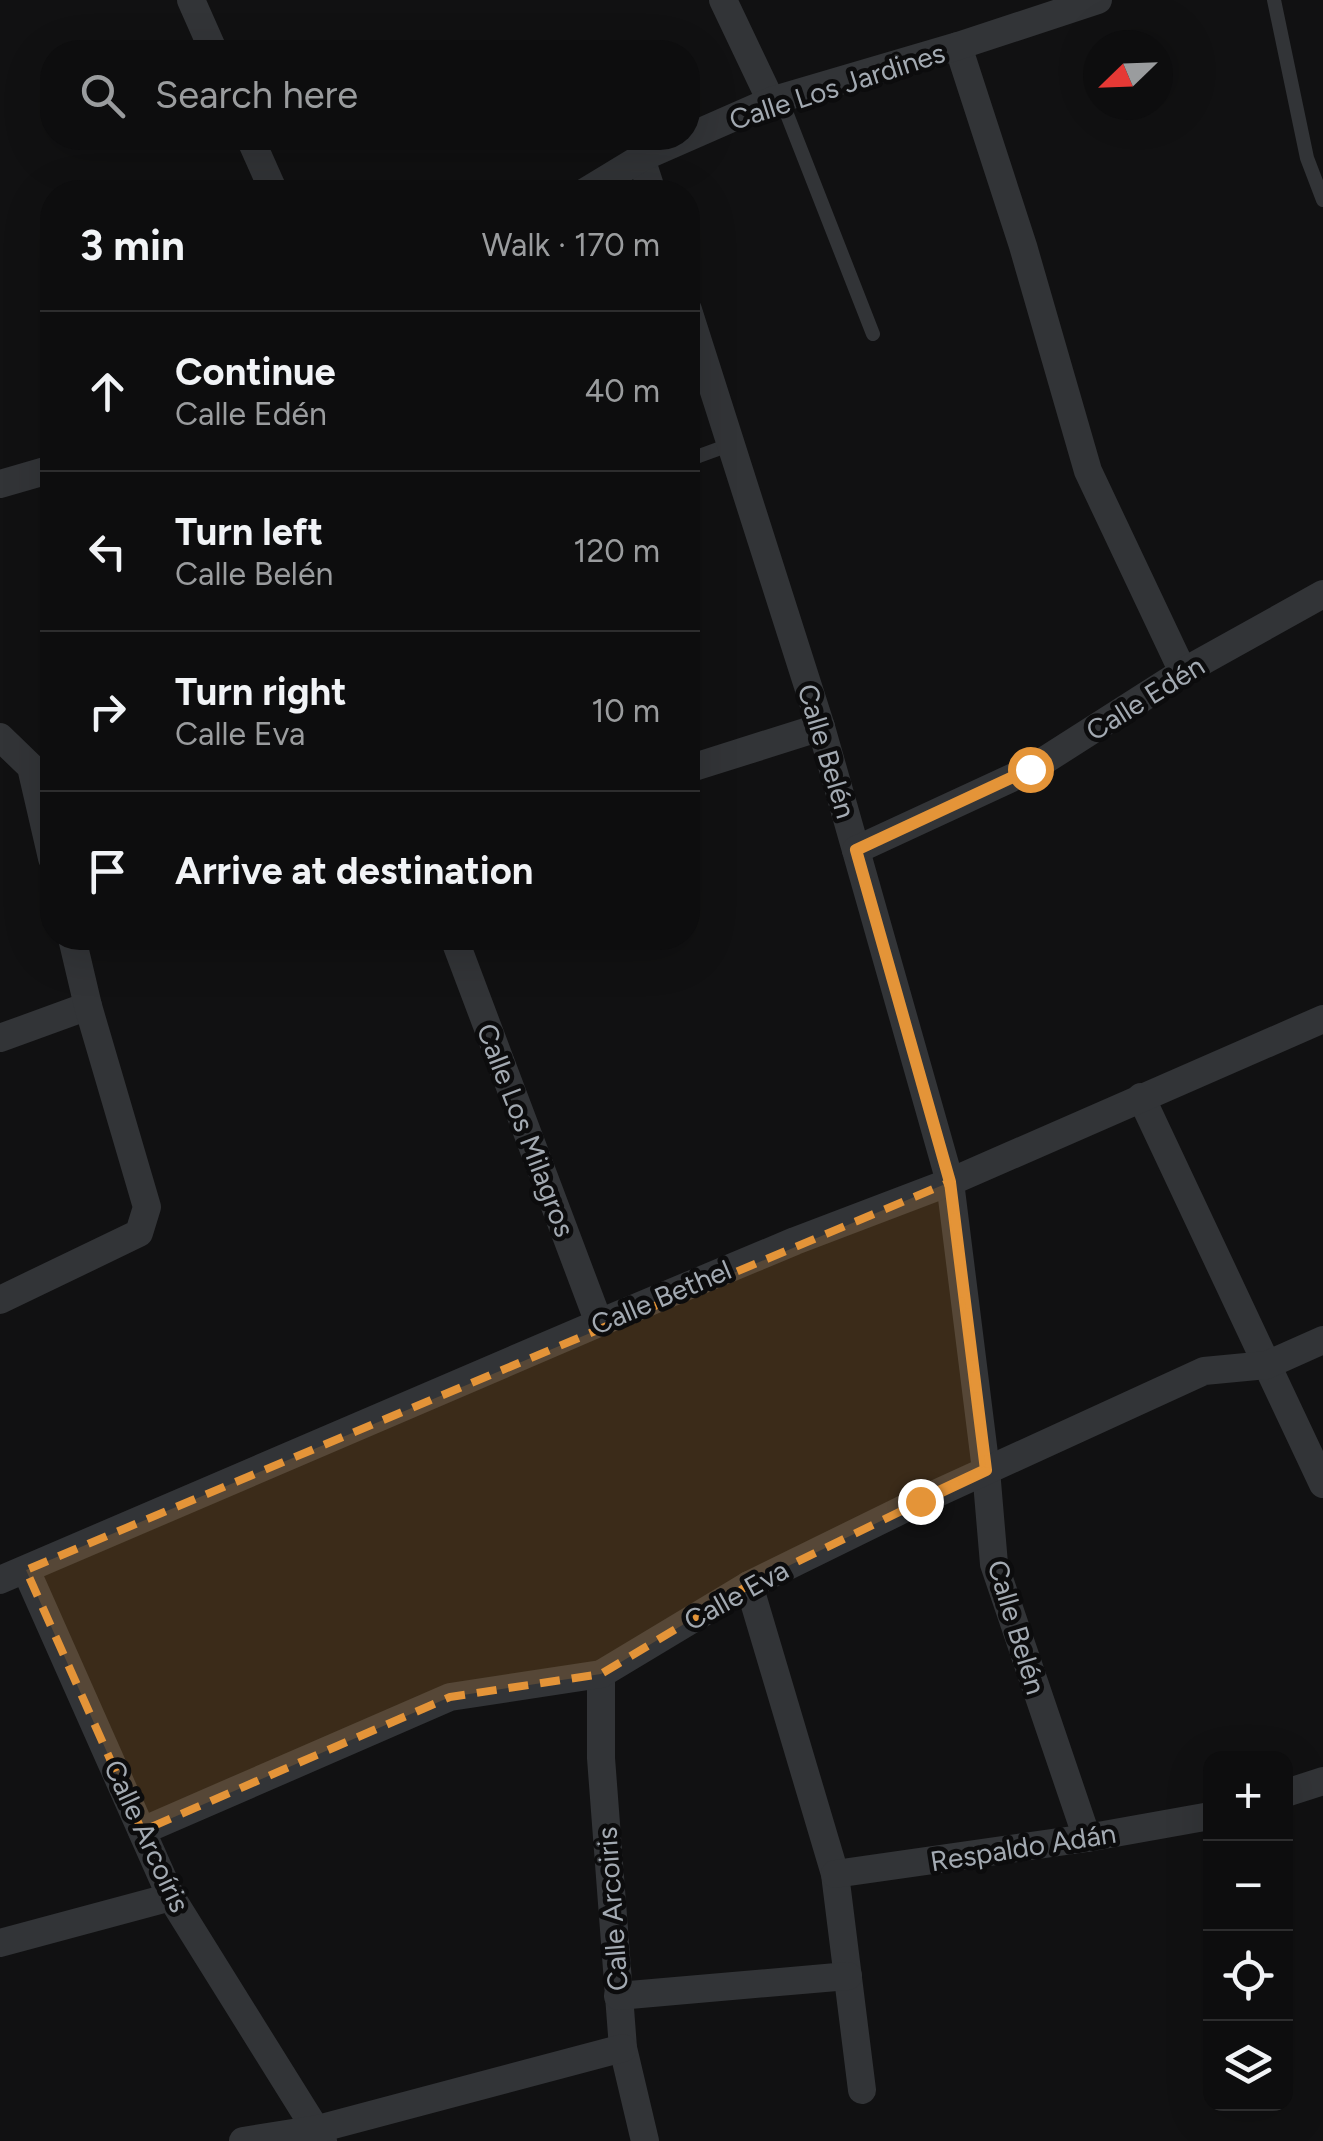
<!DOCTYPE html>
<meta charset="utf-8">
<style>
:root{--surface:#0d0d0e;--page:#161617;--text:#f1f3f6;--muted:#9a9c9e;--line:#2d2d2e}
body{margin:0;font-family:Figtree,sans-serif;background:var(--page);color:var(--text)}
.controls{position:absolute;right:30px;bottom:30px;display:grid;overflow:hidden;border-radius:20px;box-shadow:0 10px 40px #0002}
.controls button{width:90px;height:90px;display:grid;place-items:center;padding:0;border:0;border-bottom:2px solid var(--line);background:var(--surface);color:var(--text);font:50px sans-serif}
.compass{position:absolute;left:1083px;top:30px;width:90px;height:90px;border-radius:50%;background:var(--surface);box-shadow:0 10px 40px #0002;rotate:247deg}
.stop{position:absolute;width:30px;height:30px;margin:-22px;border:8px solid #e49438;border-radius:50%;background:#fff}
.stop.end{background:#e49438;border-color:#fff;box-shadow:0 2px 10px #0008}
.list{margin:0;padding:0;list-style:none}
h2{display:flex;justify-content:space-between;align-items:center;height:130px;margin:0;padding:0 40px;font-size:42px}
h2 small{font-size:32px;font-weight:400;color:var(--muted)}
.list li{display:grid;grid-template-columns:65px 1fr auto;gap:30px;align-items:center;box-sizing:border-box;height:160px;padding:0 40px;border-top:2px solid var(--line)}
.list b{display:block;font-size:38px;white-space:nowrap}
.list p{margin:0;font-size:32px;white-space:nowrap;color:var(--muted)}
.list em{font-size:32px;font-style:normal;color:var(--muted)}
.icon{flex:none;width:55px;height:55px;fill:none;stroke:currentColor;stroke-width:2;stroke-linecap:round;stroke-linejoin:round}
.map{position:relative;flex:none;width:1323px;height:2141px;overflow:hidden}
.search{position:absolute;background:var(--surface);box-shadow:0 10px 40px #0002;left:40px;top:40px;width:660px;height:110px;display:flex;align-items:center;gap:25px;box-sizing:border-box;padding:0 35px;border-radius:40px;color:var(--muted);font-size:38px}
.panel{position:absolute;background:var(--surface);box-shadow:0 10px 40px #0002;left:40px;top:180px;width:660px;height:770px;border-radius:40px}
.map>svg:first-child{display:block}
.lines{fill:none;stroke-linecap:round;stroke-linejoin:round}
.service{stroke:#323437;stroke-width:14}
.minor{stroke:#323437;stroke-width:28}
.route{stroke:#e49438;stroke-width:12}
.marked{fill:#e49438;fill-opacity:0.2;stroke:#e49438;stroke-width:8;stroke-dasharray:20 12;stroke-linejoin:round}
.labels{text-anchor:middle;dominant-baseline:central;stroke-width:9;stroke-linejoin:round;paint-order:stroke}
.street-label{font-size:28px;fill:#a3aab2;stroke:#0c0c0d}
</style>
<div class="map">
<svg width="1323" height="2141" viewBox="0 0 1323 2141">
<rect width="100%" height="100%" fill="#111112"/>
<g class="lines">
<g class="service">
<path d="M1274,0L1307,158L1323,200"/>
<path d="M781,99L873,334"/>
<path d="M688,460L729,445"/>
</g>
<g class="minor">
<path d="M191,0L214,52"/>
<path d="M723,0L771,101"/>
<path d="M958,46L1023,246L1088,471L1183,672"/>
<path d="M250,138L274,192"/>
<path d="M641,158L652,192"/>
<path d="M585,192L641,158L771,101L958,46L1098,0"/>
<path d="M688,310L821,727L950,1182L986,1470L994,1564L1087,1838"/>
<path d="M0,484L52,469"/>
<path d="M0,737L31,767L52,858"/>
<path d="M688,769L821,727"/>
<path d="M856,850L1031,769L1183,672L1323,594"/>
<path d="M454,938L599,1323"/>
<path d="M0,1038L88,1006"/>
<path d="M1141,1097L1323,1484"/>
<path d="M0,1300L139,1233L147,1207L88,1006L72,938"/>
<path d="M26,1570L171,1897L323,2141"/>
<path d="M0,1580L599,1323L795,1241L950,1182L1323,1019"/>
<path d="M749,1585L835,1874L862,2090"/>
<path d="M601,1674V1758L623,2048L645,2141"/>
<path d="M1286,1793L1323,1781"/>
<path d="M142,1831L450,1697L601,1674L749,1585L920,1501L1204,1371L1267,1365L1323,1340"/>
<path d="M835,1874L1087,1838L1210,1816"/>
<path d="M0,1943L171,1897"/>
<path d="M618,1996L848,1976"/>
<path d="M243,2141L318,2129L623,2048"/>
</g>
</g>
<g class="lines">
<path class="route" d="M920,1501L986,1470L950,1182L856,850L1030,769"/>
</g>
<path class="marked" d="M950,1182L986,1470L749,1585L601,1674L450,1697L142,1831L26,1570Z"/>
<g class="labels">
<g class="street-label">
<text transform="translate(837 86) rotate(-18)">Calle Los Jardines</text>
<text transform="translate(1145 698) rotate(-32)">Calle Edén</text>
<text transform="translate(827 751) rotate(73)">Calle Belén</text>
<text transform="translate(526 1130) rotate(69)">Calle Los Milagros</text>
<text transform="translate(661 1297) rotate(-23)">Calle Bethel</text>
<text transform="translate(736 1595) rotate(-29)">Calle Eva</text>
<text transform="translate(1017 1627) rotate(73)">Calle Belén</text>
<text transform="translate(147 1836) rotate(65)">Calle Arcoíris</text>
<text transform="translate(1023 1847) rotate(-9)">Respaldo Adán</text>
<text transform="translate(612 1909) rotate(-94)">Calle Arcoiris</text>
</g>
</g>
</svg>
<div class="controls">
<button>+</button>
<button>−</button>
<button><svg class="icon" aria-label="locate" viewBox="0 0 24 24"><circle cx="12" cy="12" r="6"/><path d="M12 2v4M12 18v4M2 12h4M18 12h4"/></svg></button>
<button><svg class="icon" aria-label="layers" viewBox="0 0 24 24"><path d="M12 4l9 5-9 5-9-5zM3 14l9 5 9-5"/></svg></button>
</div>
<svg class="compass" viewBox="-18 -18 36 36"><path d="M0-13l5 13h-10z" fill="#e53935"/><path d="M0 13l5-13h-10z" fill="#9a9c9e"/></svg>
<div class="stop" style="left:1030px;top:769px"></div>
<div class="stop end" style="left:920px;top:1501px"></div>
<div class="search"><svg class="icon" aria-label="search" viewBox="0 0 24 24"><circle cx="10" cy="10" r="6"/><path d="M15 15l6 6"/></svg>Search here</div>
<section class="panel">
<h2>3 min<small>Walk · 170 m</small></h2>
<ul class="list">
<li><svg class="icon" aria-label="ahead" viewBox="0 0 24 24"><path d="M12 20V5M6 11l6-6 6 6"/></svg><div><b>Continue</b><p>Calle Edén</p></div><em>40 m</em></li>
<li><svg class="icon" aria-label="left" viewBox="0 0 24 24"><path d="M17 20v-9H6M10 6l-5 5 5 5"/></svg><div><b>Turn left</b><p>Calle Belén</p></div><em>120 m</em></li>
<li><svg class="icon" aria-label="right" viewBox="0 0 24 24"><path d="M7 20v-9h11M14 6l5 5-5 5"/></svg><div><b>Turn right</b><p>Calle Eva</p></div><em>10 m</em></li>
<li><svg class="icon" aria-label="arrive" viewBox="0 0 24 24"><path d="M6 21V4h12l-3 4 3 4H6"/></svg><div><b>Arrive at destination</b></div></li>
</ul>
</section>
</div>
